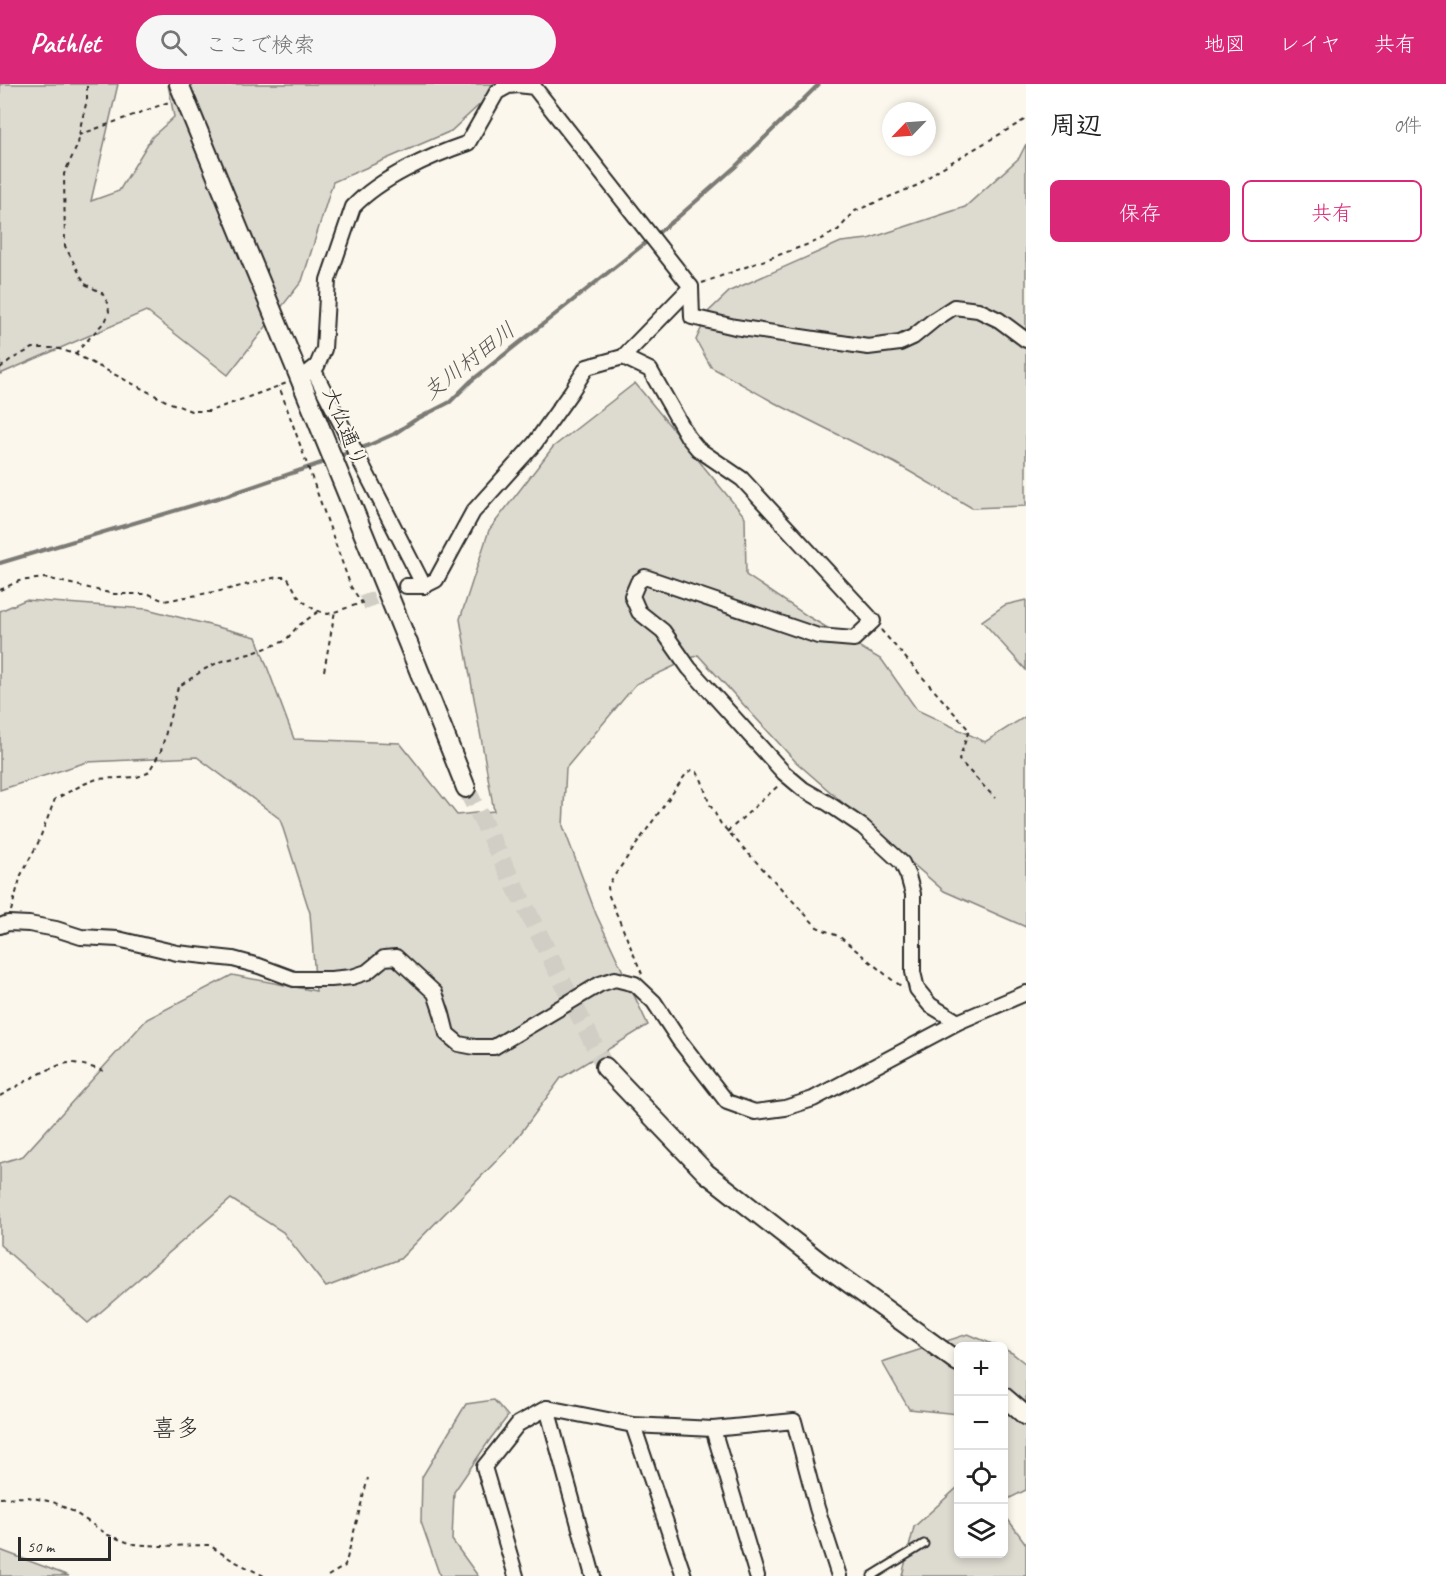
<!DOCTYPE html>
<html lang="ja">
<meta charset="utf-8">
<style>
:root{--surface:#fff;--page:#f6f6f6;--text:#222;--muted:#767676;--line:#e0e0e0;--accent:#db2777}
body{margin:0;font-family:Caveat,"Klee One",sans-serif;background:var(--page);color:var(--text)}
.controls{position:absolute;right:18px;bottom:18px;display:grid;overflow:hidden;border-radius:9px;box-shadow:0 3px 9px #0003}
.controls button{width:54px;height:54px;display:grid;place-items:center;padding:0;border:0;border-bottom:2px solid var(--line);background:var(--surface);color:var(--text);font:30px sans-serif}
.compass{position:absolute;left:882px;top:18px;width:54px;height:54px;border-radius:50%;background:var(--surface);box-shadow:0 3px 9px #0003;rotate:245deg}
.scale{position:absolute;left:18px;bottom:15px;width:93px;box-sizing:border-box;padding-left:6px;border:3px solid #2b2b2b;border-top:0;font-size:16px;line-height:21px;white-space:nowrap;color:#2b2b2b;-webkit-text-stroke:4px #fbf7ec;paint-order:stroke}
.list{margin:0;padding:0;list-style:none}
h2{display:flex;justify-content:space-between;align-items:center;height:78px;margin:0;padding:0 24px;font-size:26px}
h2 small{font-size:20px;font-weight:400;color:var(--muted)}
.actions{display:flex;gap:12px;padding:18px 24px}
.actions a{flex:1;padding:14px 0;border:2px solid var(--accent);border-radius:9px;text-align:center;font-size:21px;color:var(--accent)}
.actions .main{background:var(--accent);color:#fff}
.icon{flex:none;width:33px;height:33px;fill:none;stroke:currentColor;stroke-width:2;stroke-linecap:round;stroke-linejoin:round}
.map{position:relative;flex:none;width:1026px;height:1492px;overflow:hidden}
header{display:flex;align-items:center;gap:36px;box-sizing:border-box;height:84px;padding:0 30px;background:var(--accent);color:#fff}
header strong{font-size:28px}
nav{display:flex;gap:33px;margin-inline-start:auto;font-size:21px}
.search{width:420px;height:54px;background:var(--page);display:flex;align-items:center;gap:15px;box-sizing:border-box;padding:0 21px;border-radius:33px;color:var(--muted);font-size:22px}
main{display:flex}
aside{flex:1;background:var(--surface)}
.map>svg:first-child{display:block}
.green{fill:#dddad0;stroke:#84827e;stroke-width:1.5}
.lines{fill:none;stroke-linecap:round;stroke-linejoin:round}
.stream{stroke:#7b7a75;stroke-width:4}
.minor-tunnel{stroke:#d1cec5;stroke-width:14;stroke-dasharray:14 7;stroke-linecap:butt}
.tertiary-tunnel{stroke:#d1cec5;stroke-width:18;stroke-dasharray:18 9;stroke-linecap:butt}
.service-casing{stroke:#2b2b2b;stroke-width:11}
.minor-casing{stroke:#2b2b2b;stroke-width:18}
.tertiary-casing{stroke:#2b2b2b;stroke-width:22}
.path{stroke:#2b2b2b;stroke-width:2;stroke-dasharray:4.5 4.5;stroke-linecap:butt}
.service{stroke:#fbf7ec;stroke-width:7}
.minor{stroke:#fbf7ec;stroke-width:14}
.tertiary{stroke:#fbf7ec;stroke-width:18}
.labels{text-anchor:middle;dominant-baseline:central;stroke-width:4.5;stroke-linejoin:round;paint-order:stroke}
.street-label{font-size:21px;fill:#2b2b2b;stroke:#fbf7ec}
.water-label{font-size:22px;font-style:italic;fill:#5a5956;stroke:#fbf7ec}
.quarter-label{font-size:24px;fill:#2b2b2b;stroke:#fbf7ec}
</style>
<header>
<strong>Pathlet</strong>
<div class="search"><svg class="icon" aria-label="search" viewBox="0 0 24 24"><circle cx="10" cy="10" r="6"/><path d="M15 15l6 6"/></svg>ここで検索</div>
<nav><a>地図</a><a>レイヤ</a><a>共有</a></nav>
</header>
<main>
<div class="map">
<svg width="1026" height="1492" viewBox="0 0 1026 1492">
<rect width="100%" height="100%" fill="#fbf7ec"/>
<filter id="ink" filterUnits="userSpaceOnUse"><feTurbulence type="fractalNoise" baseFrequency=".0167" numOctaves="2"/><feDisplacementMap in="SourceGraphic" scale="12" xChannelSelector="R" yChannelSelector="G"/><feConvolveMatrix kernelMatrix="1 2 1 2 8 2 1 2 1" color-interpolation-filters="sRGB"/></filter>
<g filter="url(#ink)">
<g class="green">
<path d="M0,0H118L91,117L119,107L152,53L174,33L168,0H502L451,47L333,98L302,197L228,291L146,227L0,290Z"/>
<path d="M1026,60V422L972,424L895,379L775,319L711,283L696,256L709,227L730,207L841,158L868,155L965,123L1019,74Z"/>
<path d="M635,299L745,433L746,491L809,533L882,576L917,626L985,658L1026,632V843L944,807L796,678L698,571L636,600L566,684L563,742L596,830L648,941L561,994L512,1061L400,1175L326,1203L283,1148L231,1115L88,1239L0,1161V1079L23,1072L147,935L232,891L316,907L310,829L280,735L197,673L87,678L0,706V527L25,516L147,525L256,553L294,655L400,659L457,731L494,727L460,535L489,446L553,363Z"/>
<path d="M1026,516V586L982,537L1005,521Z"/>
<path d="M968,1250L997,1262H958V1330L909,1325L882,1278Z"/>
<path d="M1004,1265L1012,1269L1026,1280V1406L1004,1417Z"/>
<path d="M494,1316L508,1332L491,1354L454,1408L452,1456L478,1492H440L421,1438L422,1393L466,1320Z"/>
<path d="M958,1403V1470H1004V1430L1026,1460V1492H902L914,1443Z"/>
<path d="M0,1466L69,1492H0Z"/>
</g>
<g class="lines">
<g class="stream">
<path d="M337,373L367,362L394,350L415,336L450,318L471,297L677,134L735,83L819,0"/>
<path d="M0,479L231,410L327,377"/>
</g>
<path class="minor-tunnel" d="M362,519L406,502"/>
<path class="tertiary-tunnel" d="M466,704L605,983"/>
<defs>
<path id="service" d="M872,1492L924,1460"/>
<g id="minor">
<path d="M623,273L650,286L688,353L698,365L742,395L873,537L854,555L818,552L645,493L638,498L632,512L639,528L663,547L689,584L784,689L803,705L829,720L863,743L902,779L908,792L913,810V888L917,905L930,921L958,938"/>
<path d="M313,285L424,502"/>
<path d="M301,294L317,282L324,265L328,196L353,123C380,94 430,72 468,59L497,8L508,2L518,1L534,3L691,203L692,233L735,243L868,263L900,259L913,253L934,236L954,223L978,226L999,236L1026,256"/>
<path d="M406,502H424L436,496L473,428L535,359L571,308L587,283L623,273L691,203"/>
<path d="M0,842L8,839L29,840L56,845L81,853L118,855L177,869L233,875L259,882L294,895H331L352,893L367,888L384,874L396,873L435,909L442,930L447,950L459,960L475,963H494L600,900L615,895L635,900L654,918L679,956L727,1018L755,1028L785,1024L813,1015L958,938L1026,909"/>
<path d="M547,1324L593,1492"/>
<path d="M633,1341L684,1492"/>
<path d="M713,1345L757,1492"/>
<path d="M516,1492L484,1383L518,1340L547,1324L633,1341L713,1345L794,1337L817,1424L839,1492"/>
</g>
<g id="tertiary">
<path d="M179,0C275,235 373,469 466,704"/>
<path d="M605,983L706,1089L820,1178L958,1278"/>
<path d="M1004,1313L1026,1332"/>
</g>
</defs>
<use href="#service" class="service-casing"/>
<use href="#minor" class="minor-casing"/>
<use href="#tertiary" class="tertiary-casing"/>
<g class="path">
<path d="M79,51L169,18"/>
<path d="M702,199L817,157L838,146L855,127L918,101L938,86L1026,35"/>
<path d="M75,270L106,236L109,228L108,219L102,209L85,200L65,162L64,90L78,60L81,40L87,16V0"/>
<path d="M0,284L10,276L33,264H56L75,270L166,317L191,327H210L287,299"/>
<path d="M0,506L19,497L46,494L114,510H149L164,517L225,506L277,493H287L300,515L315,526L328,530L362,519L351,503L279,302"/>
<path d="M881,546L969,646L959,676L995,714"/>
<path d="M324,587L335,527"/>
<path d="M727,748L779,701"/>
<path d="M11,827L21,791L38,759L55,715L84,700L97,695L137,693L148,689L161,667L178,603L205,585L219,578L253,569L285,557L298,542L319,527"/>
<path d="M642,890L609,812L608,803L612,795L686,690L692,686L697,688L702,697L709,719L721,740L817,843L840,853L891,895L904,904"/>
<path d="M0,1012C17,1003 55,978 72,979C83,980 94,984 104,987"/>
<path d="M0,1414L28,1413L53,1418L74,1428L108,1451L132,1460L161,1462L209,1461L232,1476L264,1492"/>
<path d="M328,1492L345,1482L368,1394"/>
</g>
<use href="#service" class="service"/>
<use href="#minor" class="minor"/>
<use href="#tertiary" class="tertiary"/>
</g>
</g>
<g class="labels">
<g class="street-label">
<text transform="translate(345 343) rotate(68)">大仏通り</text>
</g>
<g class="water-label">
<text transform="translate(469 277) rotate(-38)">支川村田川</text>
</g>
<g class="quarter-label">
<text x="176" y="1344">喜多</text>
</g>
</g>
</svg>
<div class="controls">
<button>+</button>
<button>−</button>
<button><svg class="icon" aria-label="locate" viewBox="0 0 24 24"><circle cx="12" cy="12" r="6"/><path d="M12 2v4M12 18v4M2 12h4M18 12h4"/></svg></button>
<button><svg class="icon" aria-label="layers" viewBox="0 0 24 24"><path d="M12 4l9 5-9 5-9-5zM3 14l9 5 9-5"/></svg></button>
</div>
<svg class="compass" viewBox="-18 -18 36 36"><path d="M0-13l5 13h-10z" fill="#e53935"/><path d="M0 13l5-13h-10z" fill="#767676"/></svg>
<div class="scale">50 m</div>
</div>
<aside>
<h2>周辺<small>0件</small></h2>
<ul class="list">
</ul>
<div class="actions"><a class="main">保存</a><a>共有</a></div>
</aside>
</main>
